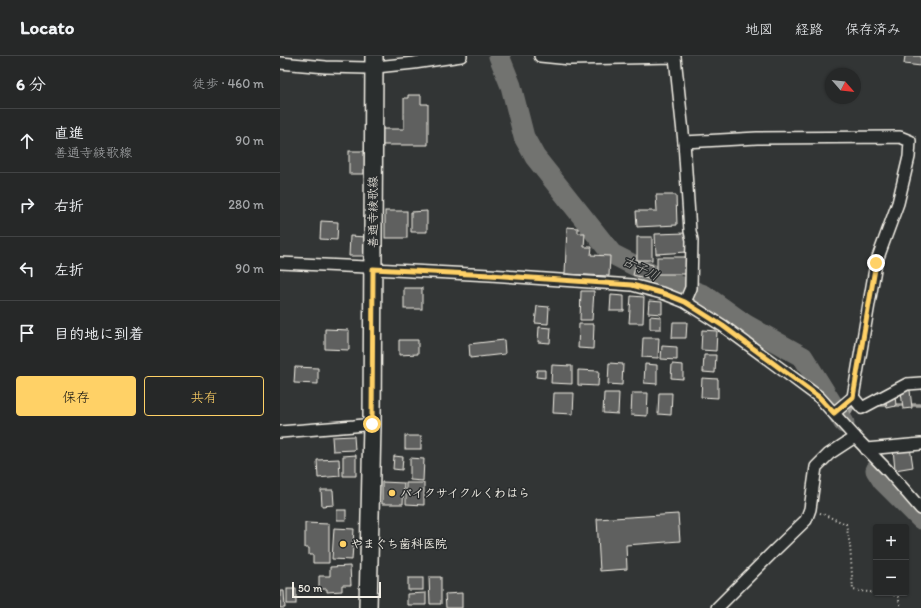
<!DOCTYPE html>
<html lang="ja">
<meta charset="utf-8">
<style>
:root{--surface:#262828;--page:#2e3030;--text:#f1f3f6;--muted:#a4a6a8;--line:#424445;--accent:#ffd166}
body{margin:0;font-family:Itim,"Klee One",sans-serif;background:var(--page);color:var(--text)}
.controls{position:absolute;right:12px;bottom:12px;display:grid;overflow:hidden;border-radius:4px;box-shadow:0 1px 3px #0004}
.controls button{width:36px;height:36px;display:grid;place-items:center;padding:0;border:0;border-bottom:1px solid var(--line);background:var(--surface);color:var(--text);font:20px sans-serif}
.compass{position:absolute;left:545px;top:12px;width:36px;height:36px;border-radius:50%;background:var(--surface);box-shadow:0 1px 3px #0004;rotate:118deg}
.scale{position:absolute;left:12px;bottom:10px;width:89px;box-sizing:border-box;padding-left:4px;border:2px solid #f4f1e8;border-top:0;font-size:11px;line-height:14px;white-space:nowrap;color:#f4f1e8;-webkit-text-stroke:3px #2a2d2e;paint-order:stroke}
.stop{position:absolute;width:12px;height:12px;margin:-9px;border:3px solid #ffd166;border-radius:50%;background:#fff}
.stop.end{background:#ffd166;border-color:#fff;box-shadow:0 1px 4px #0008}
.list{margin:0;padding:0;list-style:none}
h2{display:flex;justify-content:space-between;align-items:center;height:52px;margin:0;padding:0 16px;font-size:17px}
h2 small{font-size:13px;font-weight:400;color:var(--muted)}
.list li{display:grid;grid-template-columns:26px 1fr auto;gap:12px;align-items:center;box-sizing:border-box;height:64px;padding:0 16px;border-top:1px solid var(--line)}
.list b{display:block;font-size:15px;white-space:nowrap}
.list p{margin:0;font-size:13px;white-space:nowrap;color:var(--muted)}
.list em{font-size:13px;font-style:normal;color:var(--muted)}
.actions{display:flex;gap:8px;padding:12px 16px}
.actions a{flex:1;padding:9px 0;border:1px solid var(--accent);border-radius:4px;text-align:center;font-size:14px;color:var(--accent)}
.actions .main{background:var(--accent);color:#111}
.icon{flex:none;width:22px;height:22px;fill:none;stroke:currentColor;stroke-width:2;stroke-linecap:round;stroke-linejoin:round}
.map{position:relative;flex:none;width:641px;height:552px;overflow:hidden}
header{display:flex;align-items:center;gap:24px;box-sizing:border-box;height:56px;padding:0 20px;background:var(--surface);border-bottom:1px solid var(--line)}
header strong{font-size:19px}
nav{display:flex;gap:22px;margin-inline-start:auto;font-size:14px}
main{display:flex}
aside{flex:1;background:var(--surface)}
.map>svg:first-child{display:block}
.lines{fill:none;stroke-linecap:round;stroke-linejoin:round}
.stream{stroke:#a6a5a0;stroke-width:3.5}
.river{stroke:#727370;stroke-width:21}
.building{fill:#5f605f;stroke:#f4f1e8}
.street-casing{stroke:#f4f1e8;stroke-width:14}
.primary-casing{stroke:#f4f1e8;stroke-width:20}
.path{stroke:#f4f1e8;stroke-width:2;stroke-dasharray:1 3;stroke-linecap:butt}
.street{stroke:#2a2d2e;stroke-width:11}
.primary{stroke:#2a2d2e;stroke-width:17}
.route{stroke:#ffd166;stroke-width:5}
.poi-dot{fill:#ffd166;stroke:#2a2d2e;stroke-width:1.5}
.labels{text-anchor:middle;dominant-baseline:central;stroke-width:3;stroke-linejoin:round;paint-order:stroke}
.street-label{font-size:12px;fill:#f4f1e8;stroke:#2a2d2e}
.poi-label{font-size:12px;font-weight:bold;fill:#f4f1e8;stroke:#2a2d2e;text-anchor:start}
.water-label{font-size:13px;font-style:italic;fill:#b3b2ac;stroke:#2a2d2e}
</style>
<header>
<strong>Locato</strong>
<nav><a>地図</a><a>経路</a><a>保存済み</a></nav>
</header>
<main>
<aside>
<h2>6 分<small>徒歩 · 460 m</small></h2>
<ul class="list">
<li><svg class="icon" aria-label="ahead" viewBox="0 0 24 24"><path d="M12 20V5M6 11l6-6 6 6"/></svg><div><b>直進</b><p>善通寺綾歌線</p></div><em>90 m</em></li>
<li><svg class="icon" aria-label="right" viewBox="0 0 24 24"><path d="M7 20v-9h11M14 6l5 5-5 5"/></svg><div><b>右折</b></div><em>280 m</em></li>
<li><svg class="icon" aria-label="left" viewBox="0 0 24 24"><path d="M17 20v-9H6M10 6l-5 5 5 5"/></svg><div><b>左折</b></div><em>90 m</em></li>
<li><svg class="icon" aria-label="arrive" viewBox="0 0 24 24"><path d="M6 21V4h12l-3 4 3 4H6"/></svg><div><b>目的地に到着</b></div></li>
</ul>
<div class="actions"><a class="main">保存</a><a>共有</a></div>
</aside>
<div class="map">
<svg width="641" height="552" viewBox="0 0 641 552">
<rect width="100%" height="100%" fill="#323535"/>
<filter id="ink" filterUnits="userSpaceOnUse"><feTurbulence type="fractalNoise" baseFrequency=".025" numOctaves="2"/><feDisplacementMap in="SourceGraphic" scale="8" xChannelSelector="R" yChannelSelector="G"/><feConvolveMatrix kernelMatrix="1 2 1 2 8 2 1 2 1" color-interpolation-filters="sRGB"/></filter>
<g filter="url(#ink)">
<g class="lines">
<g class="stream">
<path d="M596,349H641"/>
<path d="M564,366L574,349H576"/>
</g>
<g class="river">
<path d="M219,0L231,30L244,81L255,101L332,198L383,224L424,239L466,269L523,301L564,367"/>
<path d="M596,414L603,425L641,463"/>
</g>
</g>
<g class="building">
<path d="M625,0H641V10L624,8Z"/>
<path d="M128,39H141V48H148V89H100V73H124V42H128Z"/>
<rect x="69" y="95" width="16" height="23"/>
<path d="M376,139H396L397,169L357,171L356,155H377Z"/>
<rect x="105" y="155" width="22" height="27"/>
<path d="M147,155V176H131V156Z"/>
<path d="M41,165L58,166L57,184L40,183Z"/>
<path d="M287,171L298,172V177H305L304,191H312L311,199L330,200L329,220L285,218Z"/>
<path d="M406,177L407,196L376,198L375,178Z"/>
<path d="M70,180L86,181V200H69Z"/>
<rect x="357" y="181" width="15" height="23"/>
<rect x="377" y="201" width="32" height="17"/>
<path d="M357,205L373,209L369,223L353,219Z"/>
<rect x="124" y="232" width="18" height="21"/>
<path d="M301,235H314L312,264H300Z"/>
<path d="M331,239L344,240V255H330Z"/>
<path d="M351,240L364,241L363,267H349Z"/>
<path d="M369,245L382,246V258L368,257Z"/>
<path d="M257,250L269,251L268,268L255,267Z"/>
<path d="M370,260L381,261V273H370Z"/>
<path d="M393,266H407L406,282H392Z"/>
<path d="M299,268H314L313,293L298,292Z"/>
<path d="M259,271L271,272L270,287L258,286Z"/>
<path d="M45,273L69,274V294L45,293Z"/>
<path d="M422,274L437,275L436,295L421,294Z"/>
<path d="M363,282H379L378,302L362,301Z"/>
<path d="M119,284H138V298L119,299Z"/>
<path d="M224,284L225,298L190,302L189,288Z"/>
<path d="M382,290L397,291V304L381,303Z"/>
<path d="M424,299H436L435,317L423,316Z"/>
<path d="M329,307L343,308L342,329L328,328Z"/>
<path d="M365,308L377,309V328L364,327Z"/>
<path d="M392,308L403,309V323L391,322Z"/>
<path d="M272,309L292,310V328L271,327Z"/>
<path d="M15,311L38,312V328L14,327Z"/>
<path d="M257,314H265V322L256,321Z"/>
<path d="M298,314L319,315L318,330L298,329Z"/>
<path d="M422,322L438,323V342L421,341Z"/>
<path d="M630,334L632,352L623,353L621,335Z"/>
<path d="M274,337H294L293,358L273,357Z"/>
<path d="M324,337H339L338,358L323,357Z"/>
<path d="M352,337H368L367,360L351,359Z"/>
<path d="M379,337H392L391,359L378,358Z"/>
<path d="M615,339L616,350L607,352L605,340Z"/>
<path d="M74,380L75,394L53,395L52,381Z"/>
<rect x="125" y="380" width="16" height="13"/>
<path d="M630,391L633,411L615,414L613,393Z"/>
<path d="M76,399V420H63V400Z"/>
<path d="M114,400L123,401L122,414L113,413Z"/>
<path d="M130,402L144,403L143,425L130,424Z"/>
<path d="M59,403L60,420L38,422L37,404Z"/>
<path d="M102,426L124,427L123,448H102Z"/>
<path d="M126,427H144V449L126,448Z"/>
<path d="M41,434H53L54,449L42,450Z"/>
<rect x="57" y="454" width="9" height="10"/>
<path d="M398,458L400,485L346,489L347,513L320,515L317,463Z"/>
<path d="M25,467L49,468V507H33V499H29V492H25Z"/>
<path d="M54,472L74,473L72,504L52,503Z"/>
<path d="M70,510L71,529H62V535L47,536V533H39V520H50V511Z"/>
<path d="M149,521H161V548H150Z"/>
<rect x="128" y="522" width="15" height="12"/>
<rect x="7" y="533" width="9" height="15"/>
<path d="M0,535H4L5,552H0Z"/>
<path d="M146,537V549H127V538Z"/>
<path d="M182,537V552H166L165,538Z"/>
</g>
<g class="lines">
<defs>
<g id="street">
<path d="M260,0L290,3L395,1L404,86L410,175L412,184L411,232L405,246"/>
<path d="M0,7L46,11L87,12L134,7L181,0"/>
<path d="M404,86L477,82L620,81L630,85L629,101L618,147L596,207L573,341L554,357"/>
<path d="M0,207L86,211L93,213L210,219L352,229L385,238L405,246L443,270L539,341L575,381L608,415L641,453"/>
<path d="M573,341L582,352L627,328L641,327"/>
<path d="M0,376L74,370L92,368"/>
<path d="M586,393L641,388"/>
<path d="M437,552L495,494L526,464L530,453L536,411L549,398L575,381"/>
</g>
<path id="primary" d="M88,552L92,368L94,0"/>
</defs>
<use href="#street" class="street-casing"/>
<use href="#primary" class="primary-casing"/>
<g class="path">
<path d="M540,457L566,468L570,489L573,534L596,537"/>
<path d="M598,537L611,538L618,541L621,552"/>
</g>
<use href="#street" class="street"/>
<use href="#primary" class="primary"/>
</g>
</g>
<g class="lines" filter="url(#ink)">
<path class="route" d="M92,368L93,213L210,219L352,229L385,238L405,246L443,270L539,341L554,357L573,341L596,207"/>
</g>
<g class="poi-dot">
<circle cx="112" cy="437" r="4"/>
<circle cx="63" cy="488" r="4"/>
</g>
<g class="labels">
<g class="street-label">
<text transform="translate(93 156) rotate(-90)">善通寺綾歌線</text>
</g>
<g class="poi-label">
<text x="120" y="437">バイクサイクルくわはら</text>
<text x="71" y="488">やまぐち歯科医院</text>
</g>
<g class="water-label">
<text transform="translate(361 212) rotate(27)">古子川</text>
</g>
</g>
</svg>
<div class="controls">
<button>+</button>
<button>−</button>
</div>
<svg class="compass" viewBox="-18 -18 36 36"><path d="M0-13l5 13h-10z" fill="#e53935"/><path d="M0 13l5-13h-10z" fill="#a4a6a8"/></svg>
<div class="scale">50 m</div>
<div class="stop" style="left:92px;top:368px"></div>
<div class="stop end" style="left:596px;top:207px"></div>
</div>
</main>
